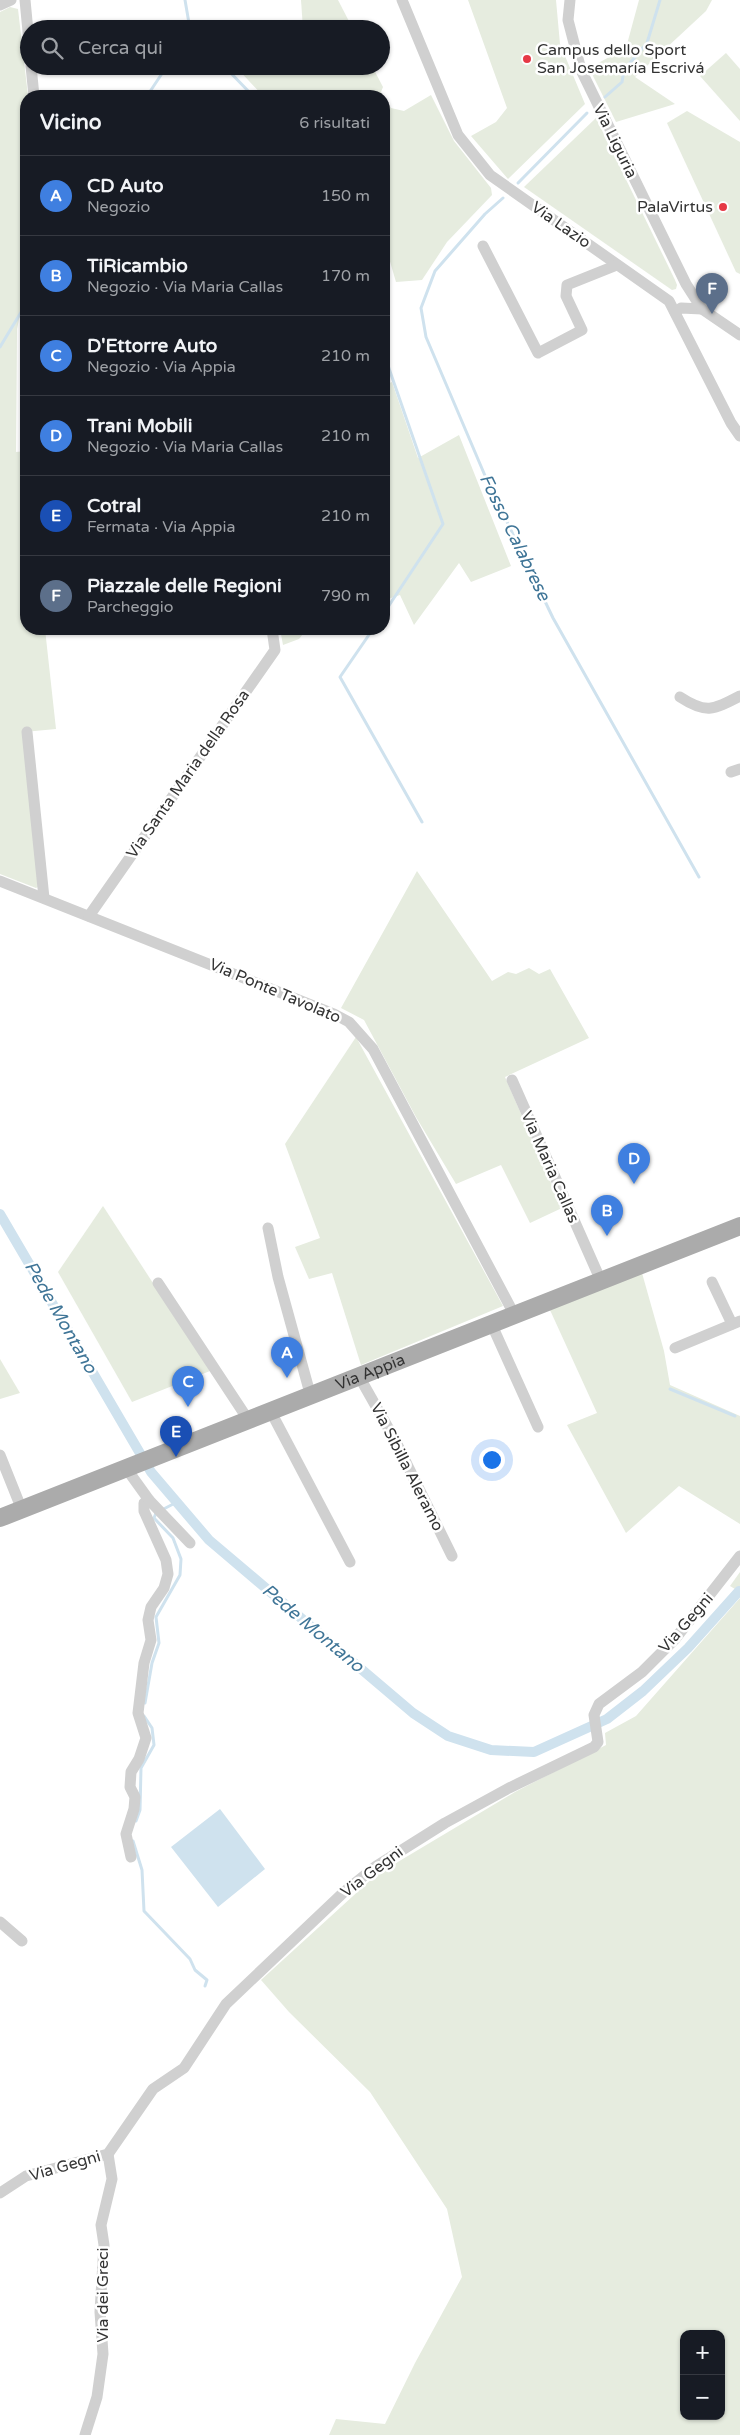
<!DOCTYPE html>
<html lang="it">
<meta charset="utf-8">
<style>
:root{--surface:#171b24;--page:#20242c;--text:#f1f3f6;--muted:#9ea1a6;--line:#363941;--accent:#7c3aed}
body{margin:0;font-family:"Varela Round",sans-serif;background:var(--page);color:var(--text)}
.controls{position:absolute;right:15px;bottom:15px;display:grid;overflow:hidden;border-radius:10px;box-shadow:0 1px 4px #0004}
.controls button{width:45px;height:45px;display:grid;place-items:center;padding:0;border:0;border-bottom:1px solid var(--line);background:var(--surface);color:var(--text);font:25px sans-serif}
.you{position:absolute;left:491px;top:1459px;width:18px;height:18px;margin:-12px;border:4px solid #fff;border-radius:50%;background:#1a73e8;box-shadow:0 0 0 8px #1a73e833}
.badge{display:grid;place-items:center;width:32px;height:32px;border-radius:50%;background:var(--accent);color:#fff;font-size:16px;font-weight:700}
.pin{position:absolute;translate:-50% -41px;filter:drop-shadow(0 1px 2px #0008)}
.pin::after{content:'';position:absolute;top:26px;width:18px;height:15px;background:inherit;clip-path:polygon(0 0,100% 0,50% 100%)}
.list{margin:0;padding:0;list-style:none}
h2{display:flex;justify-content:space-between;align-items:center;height:65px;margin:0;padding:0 20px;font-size:21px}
h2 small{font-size:16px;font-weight:400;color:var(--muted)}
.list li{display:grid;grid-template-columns:32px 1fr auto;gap:15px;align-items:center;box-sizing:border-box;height:80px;padding:0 20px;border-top:1px solid var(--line)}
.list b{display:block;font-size:19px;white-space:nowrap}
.list p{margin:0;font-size:16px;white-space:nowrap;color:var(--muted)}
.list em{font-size:16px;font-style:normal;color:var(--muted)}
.icon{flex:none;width:28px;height:28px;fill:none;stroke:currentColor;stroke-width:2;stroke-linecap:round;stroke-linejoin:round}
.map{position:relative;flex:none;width:740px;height:2435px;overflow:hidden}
.search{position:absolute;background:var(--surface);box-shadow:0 1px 4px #0004;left:20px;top:20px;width:370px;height:55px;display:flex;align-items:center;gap:12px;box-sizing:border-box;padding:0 18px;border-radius:28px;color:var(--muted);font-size:19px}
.panel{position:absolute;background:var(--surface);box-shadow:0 1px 4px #0004;left:20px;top:90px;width:370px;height:545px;border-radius:20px}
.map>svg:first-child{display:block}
.green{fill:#e6ecdf;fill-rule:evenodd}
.water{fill:#cfe2ee}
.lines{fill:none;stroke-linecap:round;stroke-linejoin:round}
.stream{stroke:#cfe2ee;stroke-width:3}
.canal{stroke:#cfe2ee;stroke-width:10}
.street{stroke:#d0d0d0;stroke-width:11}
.primary{stroke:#ababab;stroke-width:18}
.poi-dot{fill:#e63946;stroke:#fff;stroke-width:2}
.labels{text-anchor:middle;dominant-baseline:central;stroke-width:5;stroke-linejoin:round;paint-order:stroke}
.poi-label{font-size:16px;fill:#333;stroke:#fff;text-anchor:start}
.street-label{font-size:16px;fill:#333;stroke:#fff}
.water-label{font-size:18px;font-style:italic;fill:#3f7597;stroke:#fff}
</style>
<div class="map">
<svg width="740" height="2435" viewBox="0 0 740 2435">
<rect width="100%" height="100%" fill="#fff"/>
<g class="green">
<path d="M301,0H338L353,29H303Z"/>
<path d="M468,0H556L560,44L585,104L508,179L471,136L496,122L507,108Z"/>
<path d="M639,0H712L706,11L635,77L675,104L616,122L589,68L626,48Z"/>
<path d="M10,7L18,9L28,96L26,286L17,329L16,452L26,451V629H45L56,729L24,732L38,887L36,888L0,874V12Z"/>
<path d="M726,53L740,69V121L700,76Z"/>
<path d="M235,66H372L383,87L381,92L383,96H263Z"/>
<path d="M431,95L454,141L491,188L492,195L447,242L422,280L396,282L384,241V97L391,108L404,111Z"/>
<path d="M687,111L740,142V274L736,272L667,123Z"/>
<path d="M596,118L675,280L677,285L676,289L672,290L524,187Z"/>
<path d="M392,382L418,458L459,435L511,566L471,582L459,563L414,625L400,595L388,599L384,582V385Z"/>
<path d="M280,629H307L299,639L283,645Z"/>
<path d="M417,871L492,981L508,972L516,974L529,968L539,974L550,969L589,1038L505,1077L562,1208L530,1223L501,1165L456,1184L416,1117L364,1020L341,1008Z"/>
<path d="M356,1037L503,1306L361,1365L332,1273L309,1279L295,1247L320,1238L285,1144Z"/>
<path d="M103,1206L210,1371L132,1402L58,1272Z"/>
<path d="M642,1273L664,1351L670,1385L740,1416V1524L679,1486L626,1533L567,1425L597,1413L550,1310Z"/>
<path d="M0,1359L20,1393L0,1399Z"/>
<path d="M740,1572V1592L730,1586Z"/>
<path d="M740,1598V2435H329L336,2419L385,2424L415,2363L462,2277L447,2209L370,2092L289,2012L261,1980L376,1875L515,1792L606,1745L605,1733L636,1716ZM684,2334H721V2416H684Z"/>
</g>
<path class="water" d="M220,1809L265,1869L218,1907L171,1847Z"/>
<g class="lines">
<g class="stream">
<path d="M185,0L190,29"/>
<path d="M224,66L253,96"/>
<path d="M147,96L167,66"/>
<path d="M605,97L622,82L624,70L647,43L660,0"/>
<path d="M518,183L587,113"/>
<path d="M503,198L485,214L435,271L421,308L426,337L486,478L553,618L699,877"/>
<path d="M0,347L26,304"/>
<path d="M384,354L443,524L384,613"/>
<path d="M373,629L340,677L422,822"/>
<path d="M670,1389L735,1416"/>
<path d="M145,1703L152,1663L159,1643L156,1617L180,1575L181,1559L173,1538L154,1518L156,1513L177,1502"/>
<path d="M136,1821L140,1810L141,1768L154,1745L152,1728L144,1716"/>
<path d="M133,1841L142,1870L144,1911L190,1959L195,1970L207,1980L205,1986"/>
</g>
<path class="canal" d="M0,1214L151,1472L209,1540L413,1713L448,1736L491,1750L534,1752L607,1719L643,1691L688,1648L739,1591"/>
<g class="street">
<path d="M25,0L29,42"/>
<path d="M402,0L458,135L490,175L669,301L731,423L740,436"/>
<path d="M570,0L568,20L581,70L686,284L702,309L681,308L675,312"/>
<path d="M0,5L11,0"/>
<path d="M31,66L34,96"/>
<path d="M483,246L538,353L582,330L566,296L567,285L617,265"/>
<path d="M702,309L740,335"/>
<path d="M680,697C706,714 713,710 740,696"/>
<path d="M27,732L44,898"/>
<path d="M731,772L740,769"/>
<path d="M0,881L334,1014L349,1022L373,1049L514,1314"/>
<path d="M89,916L275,650L272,629"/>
<path d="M512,1080L601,1281"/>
<path d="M268,1228L278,1277L311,1397"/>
<path d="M712,1282L732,1324"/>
<path d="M158,1283L249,1421"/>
<path d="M491,1323L538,1427"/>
<path d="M675,1348L740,1321"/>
<path d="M360,1378L395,1440L452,1556"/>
<path d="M271,1412L350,1562"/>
<path d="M0,1455L22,1510"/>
<path d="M126,1468L149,1500L144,1503V1511L166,1560L168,1574L164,1588L151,1607L148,1620L151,1640L144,1663L138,1713L146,1738L139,1759L131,1772L130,1787L135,1797L134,1809L126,1834L131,1857"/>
<path d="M149,1500L190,1543"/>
<path d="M0,1922L22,1941"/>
<path d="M0,2193L26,2176L108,2154L153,2089L184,2068L226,2004L344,1892L375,1867L445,1823L509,1788L594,1747L598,1742L594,1715L599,1704L642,1672L675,1639L740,1556"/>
<path d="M85,2435L97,2397L103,2354L100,2312L104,2245L101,2225L112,2179L108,2154"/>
</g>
<path class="primary" id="s1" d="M0,1518C247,1422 493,1323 740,1226"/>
</g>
<g class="poi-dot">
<circle cx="527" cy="59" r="5"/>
<circle cx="723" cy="207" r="5"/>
</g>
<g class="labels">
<g class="poi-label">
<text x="537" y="50">Campus dello Sport<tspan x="537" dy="18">San Josemaría Escrivá</tspan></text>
<text x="713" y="207" text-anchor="end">PalaVirtus</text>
</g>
<g class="street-label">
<text transform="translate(615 141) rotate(64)">Via Liguria</text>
<text transform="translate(561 225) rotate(35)">Via Lazio</text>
<text transform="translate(188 774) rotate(-55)">Via Santa Maria della Rosa</text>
<text transform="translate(275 991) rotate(23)">Via Ponte Tavolato</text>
<text transform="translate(550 1167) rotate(66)">Via Maria Callas</text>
<text stroke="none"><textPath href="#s1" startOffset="398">Via Appia</textPath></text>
<text transform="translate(407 1467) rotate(63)">Via Sibilla Aleramo</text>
<text transform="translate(686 1623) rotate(-49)">Via Gegni</text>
<text transform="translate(372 1872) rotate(-37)">Via Gegni</text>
<text transform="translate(65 2166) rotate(-16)">Via Gegni</text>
<text transform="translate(103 2295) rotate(-90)">Via dei Greci</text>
</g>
<g class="water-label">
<text transform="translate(515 537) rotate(64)">Fosso Calabrese</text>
<text transform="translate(61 1317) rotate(60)">Pede Montano</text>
<text transform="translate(313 1628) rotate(40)">Pede Montano</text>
</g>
</g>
</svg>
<div class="controls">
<button>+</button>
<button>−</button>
</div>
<div class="you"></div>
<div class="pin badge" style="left:287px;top:1378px;background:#3f7fe0">A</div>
<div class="pin badge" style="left:607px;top:1236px;background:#3f7fe0">B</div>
<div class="pin badge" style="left:188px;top:1407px;background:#3f7fe0">C</div>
<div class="pin badge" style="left:634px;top:1184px;background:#3f7fe0">D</div>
<div class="pin badge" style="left:176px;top:1457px;background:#1a4fb4">E</div>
<div class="pin badge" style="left:712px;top:314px;background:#5c6f8a">F</div>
<div class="search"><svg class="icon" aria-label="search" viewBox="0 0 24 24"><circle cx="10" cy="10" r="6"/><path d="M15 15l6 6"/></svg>Cerca qui</div>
<section class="panel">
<h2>Vicino<small>6 risultati</small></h2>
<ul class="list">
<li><span class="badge" style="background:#3f7fe0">A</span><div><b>CD Auto</b><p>Negozio</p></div><em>150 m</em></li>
<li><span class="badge" style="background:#3f7fe0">B</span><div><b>TiRicambio</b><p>Negozio · Via Maria Callas</p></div><em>170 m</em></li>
<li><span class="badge" style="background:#3f7fe0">C</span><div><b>D'Ettorre Auto</b><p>Negozio · Via Appia</p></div><em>210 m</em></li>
<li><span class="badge" style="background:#3f7fe0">D</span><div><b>Trani Mobili</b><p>Negozio · Via Maria Callas</p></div><em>210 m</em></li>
<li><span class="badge" style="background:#1a4fb4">E</span><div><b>Cotral</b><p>Fermata · Via Appia</p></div><em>210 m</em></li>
<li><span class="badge" style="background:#5c6f8a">F</span><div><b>Piazzale delle Regioni</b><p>Parcheggio</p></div><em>790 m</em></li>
</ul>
</section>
</div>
